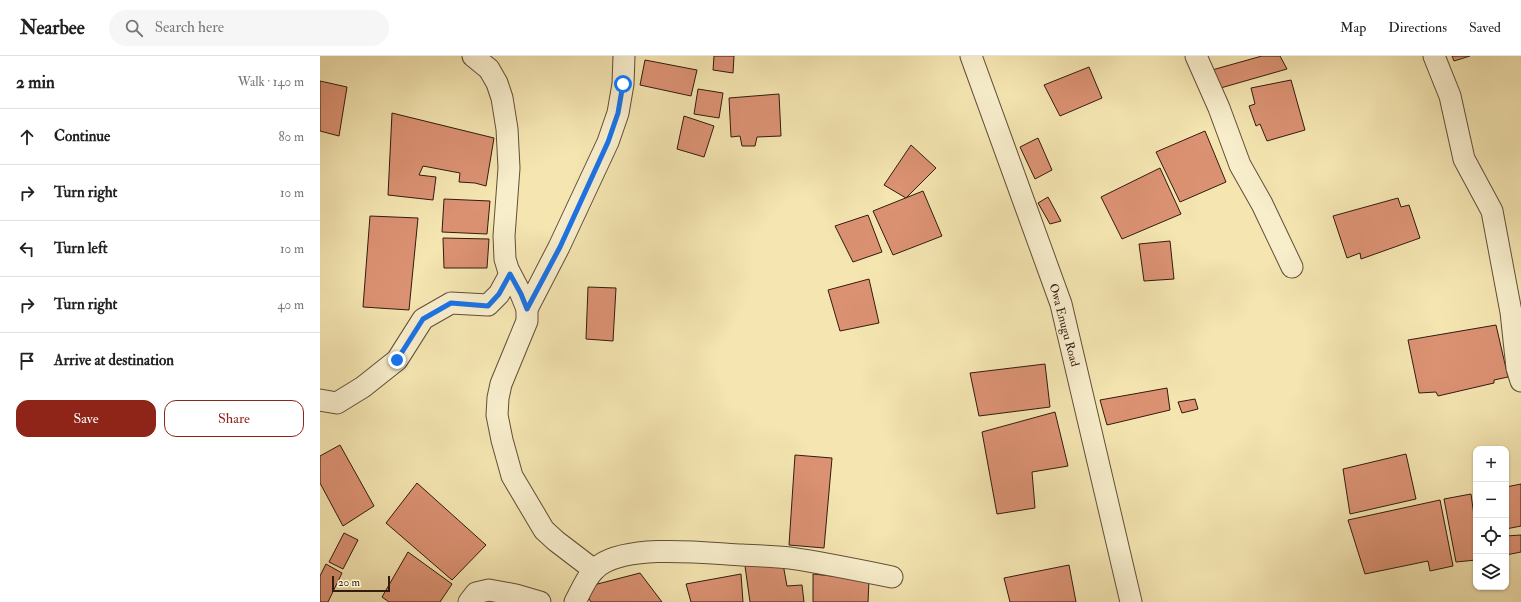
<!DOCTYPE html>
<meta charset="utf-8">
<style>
:root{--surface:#fff;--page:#f6f6f6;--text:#222;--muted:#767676;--line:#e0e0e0;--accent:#8f2418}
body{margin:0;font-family:"IM FELL Double Pica",serif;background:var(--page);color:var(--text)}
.controls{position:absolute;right:12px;bottom:12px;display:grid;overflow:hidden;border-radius:8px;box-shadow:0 1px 3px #0004}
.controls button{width:36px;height:36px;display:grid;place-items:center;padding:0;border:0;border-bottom:1px solid var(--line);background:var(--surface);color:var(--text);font:20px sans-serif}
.scale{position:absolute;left:12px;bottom:10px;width:58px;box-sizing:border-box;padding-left:4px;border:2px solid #321b0f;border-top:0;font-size:11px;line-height:14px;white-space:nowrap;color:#321b0f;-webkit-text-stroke:3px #f8eecc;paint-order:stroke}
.stop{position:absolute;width:12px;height:12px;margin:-9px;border:3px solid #1a73e8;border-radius:50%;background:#fff}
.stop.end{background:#1a73e8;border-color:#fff;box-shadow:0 1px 4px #0008}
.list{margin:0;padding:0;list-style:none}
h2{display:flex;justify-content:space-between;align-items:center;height:52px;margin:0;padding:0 16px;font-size:17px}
h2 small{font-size:13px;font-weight:400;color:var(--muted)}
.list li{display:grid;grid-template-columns:26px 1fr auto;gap:12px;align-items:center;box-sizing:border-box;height:56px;padding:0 16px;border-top:1px solid var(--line)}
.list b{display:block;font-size:15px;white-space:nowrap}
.list em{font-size:13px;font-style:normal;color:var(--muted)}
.actions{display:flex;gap:8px;padding:12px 16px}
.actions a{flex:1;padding:9px 0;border:1px solid var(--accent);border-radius:12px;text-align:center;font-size:14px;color:var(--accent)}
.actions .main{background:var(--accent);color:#fff}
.icon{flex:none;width:22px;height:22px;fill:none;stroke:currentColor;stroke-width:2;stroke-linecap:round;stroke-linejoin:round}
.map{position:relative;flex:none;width:1201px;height:546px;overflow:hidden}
header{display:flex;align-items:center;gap:24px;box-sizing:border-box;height:56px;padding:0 20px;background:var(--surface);border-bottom:1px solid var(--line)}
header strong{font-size:19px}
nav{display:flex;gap:22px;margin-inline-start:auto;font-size:14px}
.search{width:280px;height:36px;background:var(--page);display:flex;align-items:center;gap:10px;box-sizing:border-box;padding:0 14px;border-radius:22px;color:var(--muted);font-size:15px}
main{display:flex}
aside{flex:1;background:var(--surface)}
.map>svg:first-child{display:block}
.building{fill:#db9273;stroke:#321b0f}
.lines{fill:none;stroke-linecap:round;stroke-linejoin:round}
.minor-casing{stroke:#624e38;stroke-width:23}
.minor{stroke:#f8eecc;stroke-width:21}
.route{stroke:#1a73e8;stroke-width:5}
.labels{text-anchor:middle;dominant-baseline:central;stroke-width:3.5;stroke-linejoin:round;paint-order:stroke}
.street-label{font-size:12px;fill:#321b0f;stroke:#f8eecc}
</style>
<header>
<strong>Nearbee</strong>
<div class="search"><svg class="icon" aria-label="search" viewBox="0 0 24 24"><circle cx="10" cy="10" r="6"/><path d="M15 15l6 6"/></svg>Search here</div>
<nav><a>Map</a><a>Directions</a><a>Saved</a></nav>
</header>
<main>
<aside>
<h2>2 min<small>Walk · 140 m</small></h2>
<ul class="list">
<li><svg class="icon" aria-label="ahead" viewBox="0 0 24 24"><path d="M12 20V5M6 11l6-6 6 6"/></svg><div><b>Continue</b></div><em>80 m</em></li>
<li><svg class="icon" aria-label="right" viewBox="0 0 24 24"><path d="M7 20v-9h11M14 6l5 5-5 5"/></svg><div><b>Turn right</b></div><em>10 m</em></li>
<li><svg class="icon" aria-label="left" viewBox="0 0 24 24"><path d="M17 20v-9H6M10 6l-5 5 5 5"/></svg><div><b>Turn left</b></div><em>10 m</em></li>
<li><svg class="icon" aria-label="right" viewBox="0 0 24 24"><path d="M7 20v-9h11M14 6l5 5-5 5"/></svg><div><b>Turn right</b></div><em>40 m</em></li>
<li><svg class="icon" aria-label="arrive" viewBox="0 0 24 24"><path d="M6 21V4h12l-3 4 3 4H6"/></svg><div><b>Arrive at destination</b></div></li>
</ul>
<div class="actions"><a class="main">Save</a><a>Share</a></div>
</aside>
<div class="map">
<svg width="1201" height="546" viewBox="0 0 1201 546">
<rect width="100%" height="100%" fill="#f4e5b1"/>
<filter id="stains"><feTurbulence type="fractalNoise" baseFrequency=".005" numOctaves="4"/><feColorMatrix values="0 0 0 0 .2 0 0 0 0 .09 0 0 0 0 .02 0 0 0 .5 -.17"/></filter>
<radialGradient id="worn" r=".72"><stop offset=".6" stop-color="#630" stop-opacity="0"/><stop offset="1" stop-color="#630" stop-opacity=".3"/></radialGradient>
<g class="building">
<path d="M394,0H414L413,17L393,14Z"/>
<path d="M942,0H960L967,13L897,33L892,14Z"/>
<path d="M1132,0H1150L1134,5Z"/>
<path d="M325,4L377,14L371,40L320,29Z"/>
<path d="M769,11L782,42L740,60L724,29Z"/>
<path d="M971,24L985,74L947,85L940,68L936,70L929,50L935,48L931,32Z"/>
<path d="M0,25L27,31L19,80L0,75Z"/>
<path d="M378,33L403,37L399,62L374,58Z"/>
<path d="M459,38L461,80L437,81L435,90H422L420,80L411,81L409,42Z"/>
<path d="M72,57L174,82L166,130L155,127L139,126L140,117L103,110L99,119L116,121L113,144L68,139Z"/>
<path d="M364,60L394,70L384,101L357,93Z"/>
<path d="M885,75L906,126L860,146L836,96Z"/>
<path d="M718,82L732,114L715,123L700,91Z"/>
<path d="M591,89L616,112L586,142L564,129Z"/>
<path d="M840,112L861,158L802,183L781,141Z"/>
<path d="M603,135L622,180L573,199L553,155Z"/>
<path d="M728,141L741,165L730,168L718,147Z"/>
<path d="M1078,142L1081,151L1089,149L1100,182L1041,203L1040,197L1027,202L1013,160Z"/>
<path d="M124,143L170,145L167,178L122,176Z"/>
<path d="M548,159L562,196L533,206L515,170Z"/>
<path d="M50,160L98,162L89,254L43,251Z"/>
<path d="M123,182L169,183L167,212H124Z"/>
<path d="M850,185L854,223L824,225L819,188Z"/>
<path d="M549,223L559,267L520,275L508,234Z"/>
<path d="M268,231L296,232L293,285L266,283Z"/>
<path d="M1176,269L1188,321L1174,324V327L1118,340L1116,336L1099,337L1088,284Z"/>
<path d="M725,308L730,351L659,360L650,317Z"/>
<path d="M847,332L850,354L787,369L780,344Z"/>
<path d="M875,343L878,353L862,357L858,346Z"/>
<path d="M735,356L748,410L712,416L715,452L677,458L662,376Z"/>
<path d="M20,389L54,450L23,470L0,427V400Z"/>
<path d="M1086,398L1096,443L1030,458L1023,413Z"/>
<path d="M475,399L512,402L504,492L469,489Z"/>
<path d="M97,427L166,489L132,524L66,467Z"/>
<path d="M1201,428V470L1186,473V431Z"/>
<path d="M1151,438L1156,474V504L1136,506L1124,443Z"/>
<path d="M1120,444L1133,510L1110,515L1108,505L1045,518L1028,464Z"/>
<path d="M24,477L38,484L23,513L9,506Z"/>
<path d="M1201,479V496L1186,499V480Z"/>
<path d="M88,496L132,528L120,546H69L62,541Z"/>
<path d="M6,508L22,517L8,546H0V520Z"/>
<path d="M463,508L467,530L482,529L484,546H430L425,510Z"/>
<path d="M749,509L756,546H690L684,522Z"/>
<path d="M320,517L342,546H271L262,532Z"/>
<path d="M421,518L423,546H371L366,528Z"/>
<path d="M493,518L549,524L548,546H493Z"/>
</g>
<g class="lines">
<defs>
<g id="minor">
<path d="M153,0L169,13L177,27L182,42L187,73L189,112L184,180L185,203L188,213L201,238L207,253V265L181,328L178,342L177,359L182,384L192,420L224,474L236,485L274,514"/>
<path d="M651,0L741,248L811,546"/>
<path d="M876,0L899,52L920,109L942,148L972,211"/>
<path d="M1114,0L1130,40L1144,103L1172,155L1191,256L1197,312L1201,325"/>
<path d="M207,253L239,191L288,86L298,57L303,28L304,0"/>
<path d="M0,344L17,347L43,331L77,304L103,263L131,247L168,249L179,238L190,218"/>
<path d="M149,546L156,537L169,534L196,539L220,546"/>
<path d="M255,546C262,533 268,517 280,509C311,488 385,497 422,499C438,500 454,500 470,502C504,507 538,514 572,521"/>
</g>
</defs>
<use href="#minor" class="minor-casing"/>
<use href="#minor" class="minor"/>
</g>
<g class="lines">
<path class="route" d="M77,304L103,263L131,247L168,250L179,238L190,218L201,238L207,253L240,191L288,86L298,57L303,28"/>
</g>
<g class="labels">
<g class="street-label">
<text transform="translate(744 269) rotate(75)">Owa Enugu Road</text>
</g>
</g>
<rect width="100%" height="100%" filter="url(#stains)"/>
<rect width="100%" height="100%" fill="url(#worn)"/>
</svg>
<div class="controls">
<button>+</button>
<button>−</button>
<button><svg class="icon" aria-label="locate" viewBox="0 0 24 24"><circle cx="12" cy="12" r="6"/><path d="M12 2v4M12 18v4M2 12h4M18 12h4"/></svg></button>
<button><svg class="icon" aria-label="layers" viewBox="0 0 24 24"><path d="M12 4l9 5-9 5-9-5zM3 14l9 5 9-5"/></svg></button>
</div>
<div class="scale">20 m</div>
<div class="stop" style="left:303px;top:28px"></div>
<div class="stop end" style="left:77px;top:304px"></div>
</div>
</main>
